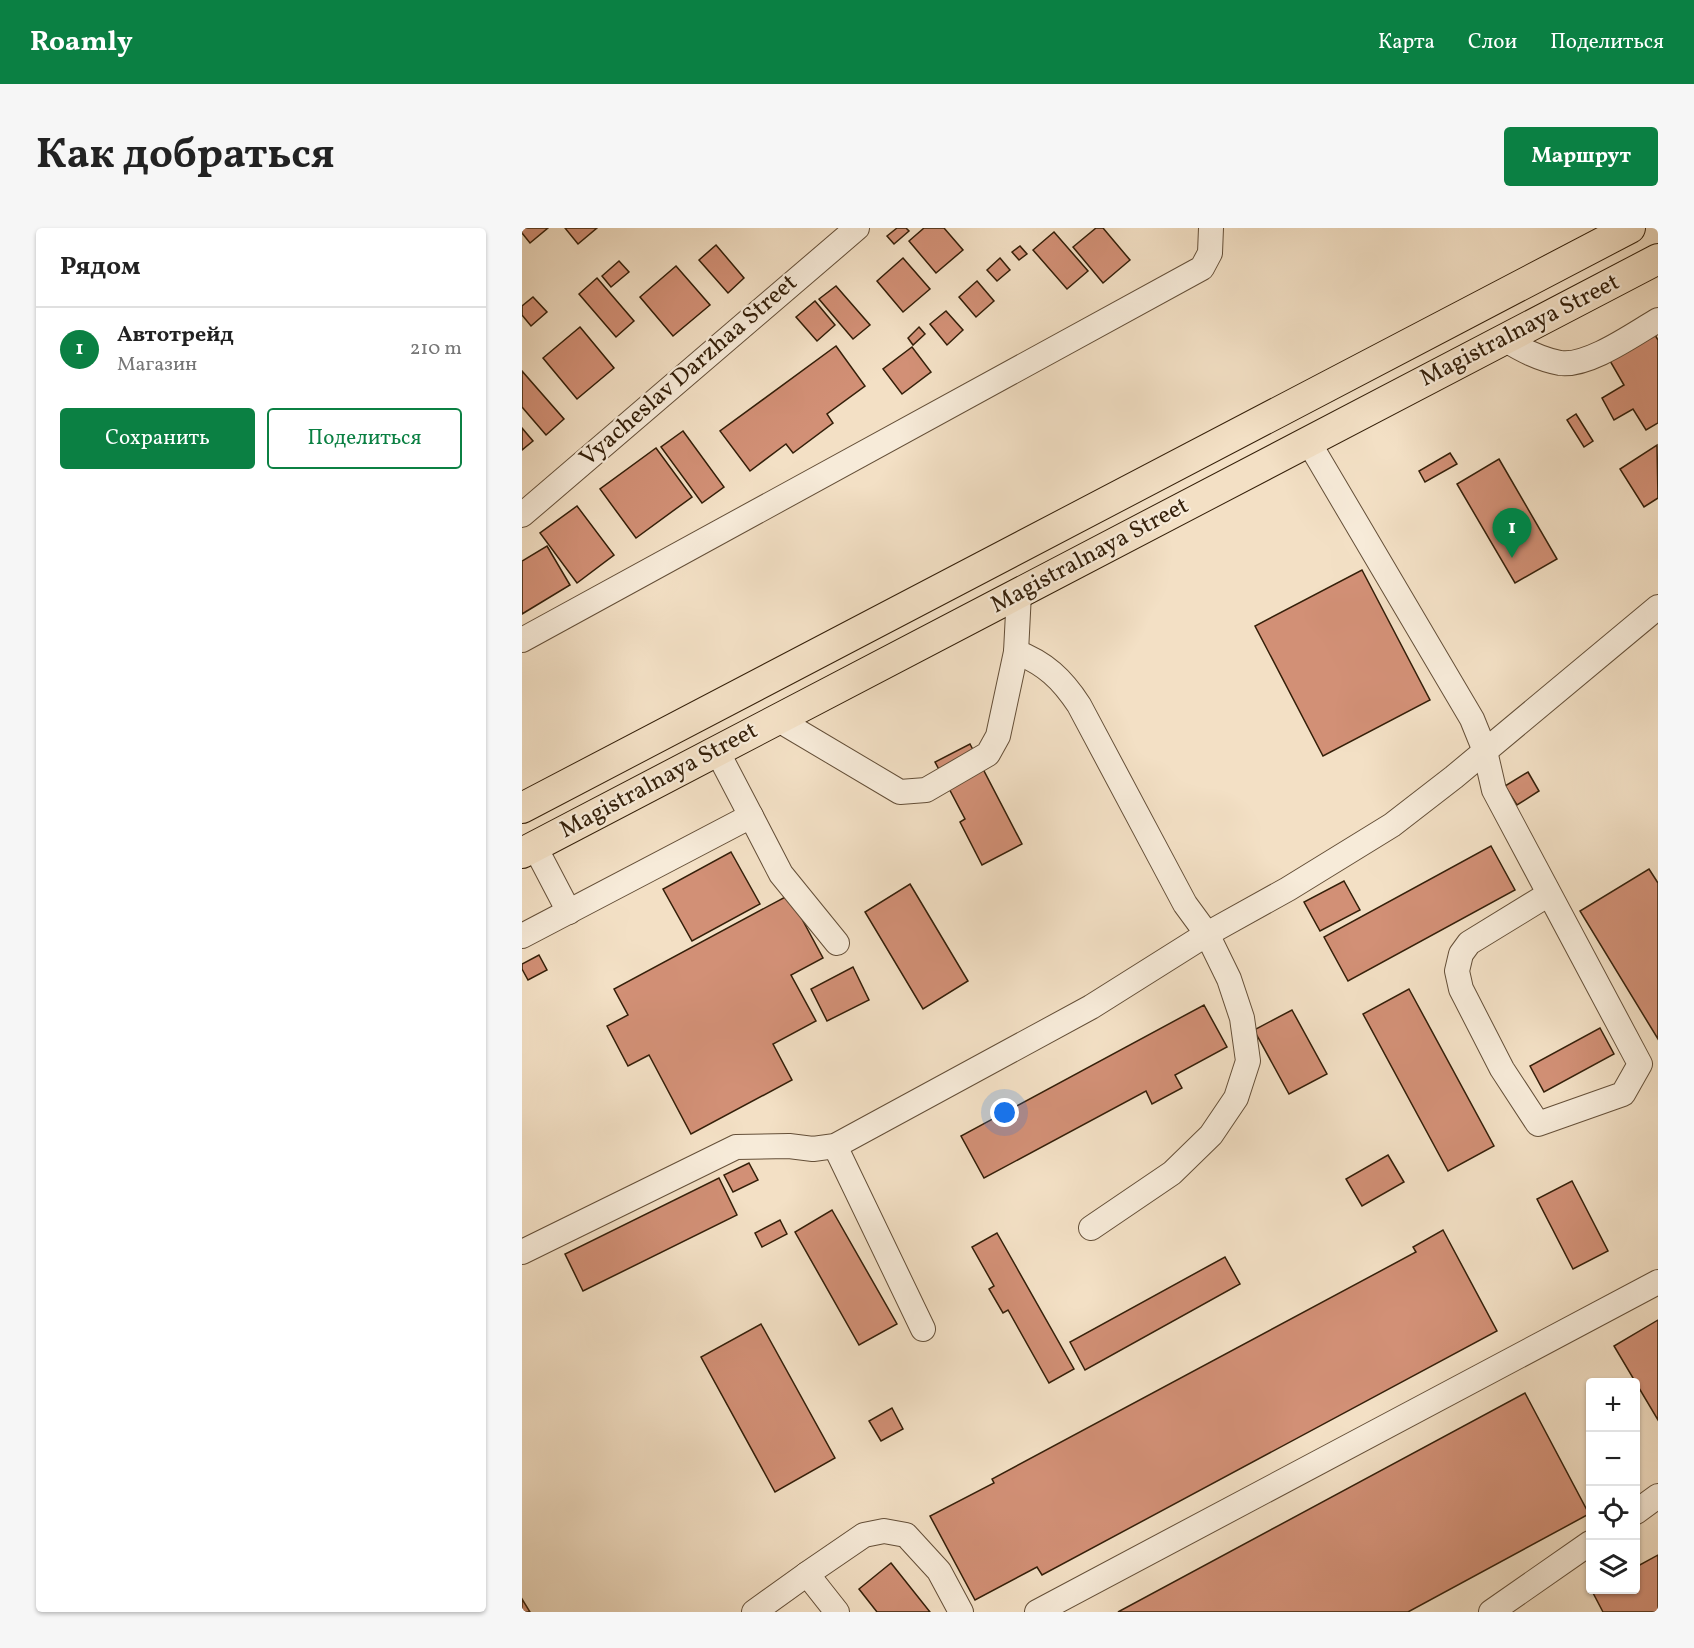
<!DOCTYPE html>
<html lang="ru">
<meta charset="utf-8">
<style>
:root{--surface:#fff;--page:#f6f6f6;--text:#222;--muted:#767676;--line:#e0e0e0;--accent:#0b8043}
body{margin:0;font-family:Vollkorn,serif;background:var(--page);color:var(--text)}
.controls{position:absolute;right:18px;bottom:18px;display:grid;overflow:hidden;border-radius:6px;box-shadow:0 2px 4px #0004}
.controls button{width:54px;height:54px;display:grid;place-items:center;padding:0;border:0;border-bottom:2px solid var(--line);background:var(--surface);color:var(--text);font:30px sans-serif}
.you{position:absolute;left:483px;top:885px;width:21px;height:21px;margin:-15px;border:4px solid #fff;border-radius:50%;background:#1a73e8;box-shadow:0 0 0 9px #1a73e833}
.badge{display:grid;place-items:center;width:39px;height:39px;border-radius:50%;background:var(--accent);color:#fff;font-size:20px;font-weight:700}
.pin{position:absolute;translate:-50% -50px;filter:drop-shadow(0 2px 3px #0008)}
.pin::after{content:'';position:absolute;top:32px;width:21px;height:18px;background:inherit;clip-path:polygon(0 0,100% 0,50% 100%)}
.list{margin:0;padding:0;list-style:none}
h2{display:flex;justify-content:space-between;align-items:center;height:78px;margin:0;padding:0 24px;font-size:26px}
h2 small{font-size:20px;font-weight:400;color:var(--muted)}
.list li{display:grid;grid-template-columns:39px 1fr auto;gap:18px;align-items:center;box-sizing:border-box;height:84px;padding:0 24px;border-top:2px solid var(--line)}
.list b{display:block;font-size:22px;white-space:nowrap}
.list p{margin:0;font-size:20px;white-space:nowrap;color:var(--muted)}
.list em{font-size:20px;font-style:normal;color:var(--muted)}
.actions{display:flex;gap:12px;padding:18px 24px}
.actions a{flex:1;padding:14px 0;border:2px solid var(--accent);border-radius:6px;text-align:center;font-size:21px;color:var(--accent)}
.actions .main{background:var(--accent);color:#fff}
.icon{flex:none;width:33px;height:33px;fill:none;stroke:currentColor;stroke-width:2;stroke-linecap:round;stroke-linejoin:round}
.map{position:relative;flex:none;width:1136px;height:1384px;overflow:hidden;border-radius:6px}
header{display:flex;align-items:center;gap:36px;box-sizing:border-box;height:84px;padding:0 30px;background:var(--accent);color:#fff}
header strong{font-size:28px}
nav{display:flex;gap:33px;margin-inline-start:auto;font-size:21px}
.intro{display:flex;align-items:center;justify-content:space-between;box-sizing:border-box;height:144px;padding:0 36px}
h1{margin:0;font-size:42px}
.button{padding:15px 27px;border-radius:6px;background:var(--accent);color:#fff;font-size:21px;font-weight:700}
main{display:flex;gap:36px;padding:0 36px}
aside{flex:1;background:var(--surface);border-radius:6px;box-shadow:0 2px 4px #0004}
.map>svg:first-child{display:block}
.building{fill:#d29076;stroke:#341f09;stroke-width:1.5}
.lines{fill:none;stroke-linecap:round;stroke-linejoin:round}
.minor-casing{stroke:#644f38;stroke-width:26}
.major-casing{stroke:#341f09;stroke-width:32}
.minor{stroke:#f7ebd9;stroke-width:24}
.major{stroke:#f3e0c5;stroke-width:30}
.labels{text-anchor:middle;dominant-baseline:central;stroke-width:4.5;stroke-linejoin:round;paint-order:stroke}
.street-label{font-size:24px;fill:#341f09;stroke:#f7ebd9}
</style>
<header>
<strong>Roamly</strong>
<nav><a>Карта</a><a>Слои</a><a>Поделиться</a></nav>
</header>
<div class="intro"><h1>Как добраться</h1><a class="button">Маршрут</a></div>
<main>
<aside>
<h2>Рядом<small></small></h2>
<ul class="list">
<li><span class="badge">1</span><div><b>Автотрейд</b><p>Магазин</p></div><em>210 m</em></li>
</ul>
<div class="actions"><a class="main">Сохранить</a><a>Поделиться</a></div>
</aside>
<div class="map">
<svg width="1136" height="1384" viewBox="0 0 1136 1384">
<rect width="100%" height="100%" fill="#f3e0c5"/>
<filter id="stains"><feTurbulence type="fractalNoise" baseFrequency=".00333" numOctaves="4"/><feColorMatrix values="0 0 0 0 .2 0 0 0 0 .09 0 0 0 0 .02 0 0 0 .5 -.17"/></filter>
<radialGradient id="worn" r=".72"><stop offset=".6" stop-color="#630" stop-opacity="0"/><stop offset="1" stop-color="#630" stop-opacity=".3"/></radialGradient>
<g class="building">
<path d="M0,0H26L8,15L0,5Z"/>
<path d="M43,0H75L56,16Z"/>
<path d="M375,0H384L387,3L372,16L365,8Z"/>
<path d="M402,0H422L441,22L414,45L387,13Z"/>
<path d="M574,0H581L608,32L581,55L551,19Z"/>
<path d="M532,4L566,43L545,61L511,22Z"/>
<path d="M194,17L222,50L206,65L177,32Z"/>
<path d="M498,18L505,26L497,32L490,24Z"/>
<path d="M381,30L408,61L381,84L355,53Z"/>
<path d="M478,30L488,42L475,53L465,42Z"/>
<path d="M97,33L107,44L89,59L80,48Z"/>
<path d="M154,38L188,77L151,108L118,69Z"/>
<path d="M75,50L112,93L94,109L57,66Z"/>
<path d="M455,53L472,73L454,89L437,69Z"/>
<path d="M314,58L348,97L331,111L297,71Z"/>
<path d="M11,69L25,84L9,98L0,87V78Z"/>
<path d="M293,73L313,97L295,113L274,89Z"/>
<path d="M424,83L441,102L425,117L408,96Z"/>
<path d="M58,99L92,140L55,171L21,130Z"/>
<path d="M397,99L403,106L391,117L386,110Z"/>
<path d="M1129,100L1136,112V195L1124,202L1111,181L1092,192L1080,170L1102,157L1084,126Z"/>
<path d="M314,118L343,158L305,186L311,195L271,225L264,216L228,243L198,203Z"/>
<path d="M390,119L409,144L380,166L361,141Z"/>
<path d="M0,143L42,191L24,207L0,179Z"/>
<path d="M1054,186L1071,213L1062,219L1045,192Z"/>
<path d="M0,200L11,213L0,222Z"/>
<path d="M161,203L202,259L180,275L139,219Z"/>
<path d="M1135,217L1136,270L1122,279L1098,241Z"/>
<path d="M134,220L170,269L114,310L78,261Z"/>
<path d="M928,225L935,236L903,254L897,243Z"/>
<path d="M977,231L1035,331L993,355L935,256Z"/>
<path d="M55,278L92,327L55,355L18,305Z"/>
<path d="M25,318L48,357L0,386V333Z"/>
<path d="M840,342L908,472L801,528L733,398Z"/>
<path d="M448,516L500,616L460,637L438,594L443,591L413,534Z"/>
<path d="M1006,544L1017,563L995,577L983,558Z"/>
<path d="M969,618L993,662L826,753L802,709Z"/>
<path d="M209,624L238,676L170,713L141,661Z"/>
<path d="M1127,641L1136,655V811L1058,683Z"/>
<path d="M822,653L838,682L798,703L782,674Z"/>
<path d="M388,656L446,753L401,781L343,684Z"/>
<path d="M267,667L301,730L269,747L294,793L251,816L270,852L169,906L127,827L106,838L85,798L106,787L92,761Z"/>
<path d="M17,727L25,742L6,752L0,741V736Z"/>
<path d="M331,739L347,772L305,793L289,761Z"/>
<path d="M887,761L972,918L926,943L841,786Z"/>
<path d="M682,777L705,819L653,847L660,860L630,876L624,863L462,950L439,908Z"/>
<path d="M770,782L805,846L767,866L732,802Z"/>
<path d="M1078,800L1092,826L1022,864L1008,838Z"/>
<path d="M866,927L882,954L840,978L824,951Z"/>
<path d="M227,935L236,952L211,964L202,947Z"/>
<path d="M197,950L215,987L61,1063L43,1026Z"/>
<path d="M1050,953L1086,1023L1051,1041L1015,971Z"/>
<path d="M310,982L375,1096L337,1117L273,1004Z"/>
<path d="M258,992L265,1006L240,1019L233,1005Z"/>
<path d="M921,1002L975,1103L520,1347L515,1339L453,1372L408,1288L472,1255L470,1251L894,1024L891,1019Z"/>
<path d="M475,1005L552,1141L527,1155L486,1082L481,1085L467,1061L472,1058L450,1019Z"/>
<path d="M703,1029L718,1056L563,1142L548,1114Z"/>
<path d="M1136,1092V1192L1092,1118Z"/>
<path d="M239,1096L313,1230L253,1264L179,1129Z"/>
<path d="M1003,1165L1067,1286L886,1384H596Z"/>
<path d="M370,1180L381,1201L359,1213L347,1193Z"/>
<path d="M1136,1327V1384H1081L1070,1363L1114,1362V1339Z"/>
<path d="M369,1335L408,1384H355L337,1361Z"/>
<path d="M0,1371L8,1384H0Z"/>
</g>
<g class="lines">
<defs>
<g id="minor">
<path d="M982,111C1000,122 1017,131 1038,135C1066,139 1112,106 1136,92"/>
<path d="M786,213L950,491L963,523L972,562L1118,836L1101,866L1016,896L980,841L939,761L935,743L939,726L947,715L1027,666"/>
<path d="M0,287L335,0"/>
<path d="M0,412L680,40L688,25L689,0"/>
<path d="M494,424C523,435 540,451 557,477L663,676L685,706L707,751L720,790L726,833L714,870L689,907L650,945L569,1000"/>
<path d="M255,491L378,564L404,562L466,526L476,508L494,424L497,365"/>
<path d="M195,523L229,588"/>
<path d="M13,619L47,684"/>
<path d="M0,708L229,588L259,646L315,715"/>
<path d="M313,918L401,1101"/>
<path d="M0,1024L214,919L267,918L291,921L313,918L569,779L685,706L766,661L870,597L932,549L1136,379"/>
<path d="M1114,1284L1136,1268"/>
<path d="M285,1346L342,1307L362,1303L384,1307L417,1343L439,1384"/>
<path d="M232,1384L285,1346L315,1384"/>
<path d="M515,1384L1136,1054"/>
<path d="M969,1384L1068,1315"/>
</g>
<g id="major">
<path d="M0,580L1108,0"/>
<path d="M0,625L1136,31"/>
</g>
</defs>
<use href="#minor" class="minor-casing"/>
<use href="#major" class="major-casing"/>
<use href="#minor" class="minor"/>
<use href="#major" class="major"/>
</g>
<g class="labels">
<g class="street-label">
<text transform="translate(998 103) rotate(-27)">Magistralnaya Street</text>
<text transform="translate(167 143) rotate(-41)">Vyacheslav Darzhaa Street</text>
<text transform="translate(568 328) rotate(-28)">Magistralnaya Street</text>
<text transform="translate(137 553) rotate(-28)">Magistralnaya Street</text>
</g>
</g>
<rect width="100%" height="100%" filter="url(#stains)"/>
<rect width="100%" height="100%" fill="url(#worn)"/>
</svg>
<div class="controls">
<button>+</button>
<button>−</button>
<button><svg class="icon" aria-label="locate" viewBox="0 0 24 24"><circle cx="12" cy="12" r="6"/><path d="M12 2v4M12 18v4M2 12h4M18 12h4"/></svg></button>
<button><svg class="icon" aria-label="layers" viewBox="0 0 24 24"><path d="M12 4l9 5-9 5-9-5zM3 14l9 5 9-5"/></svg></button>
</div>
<div class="you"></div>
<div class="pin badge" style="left:990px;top:330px">1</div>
</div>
</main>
